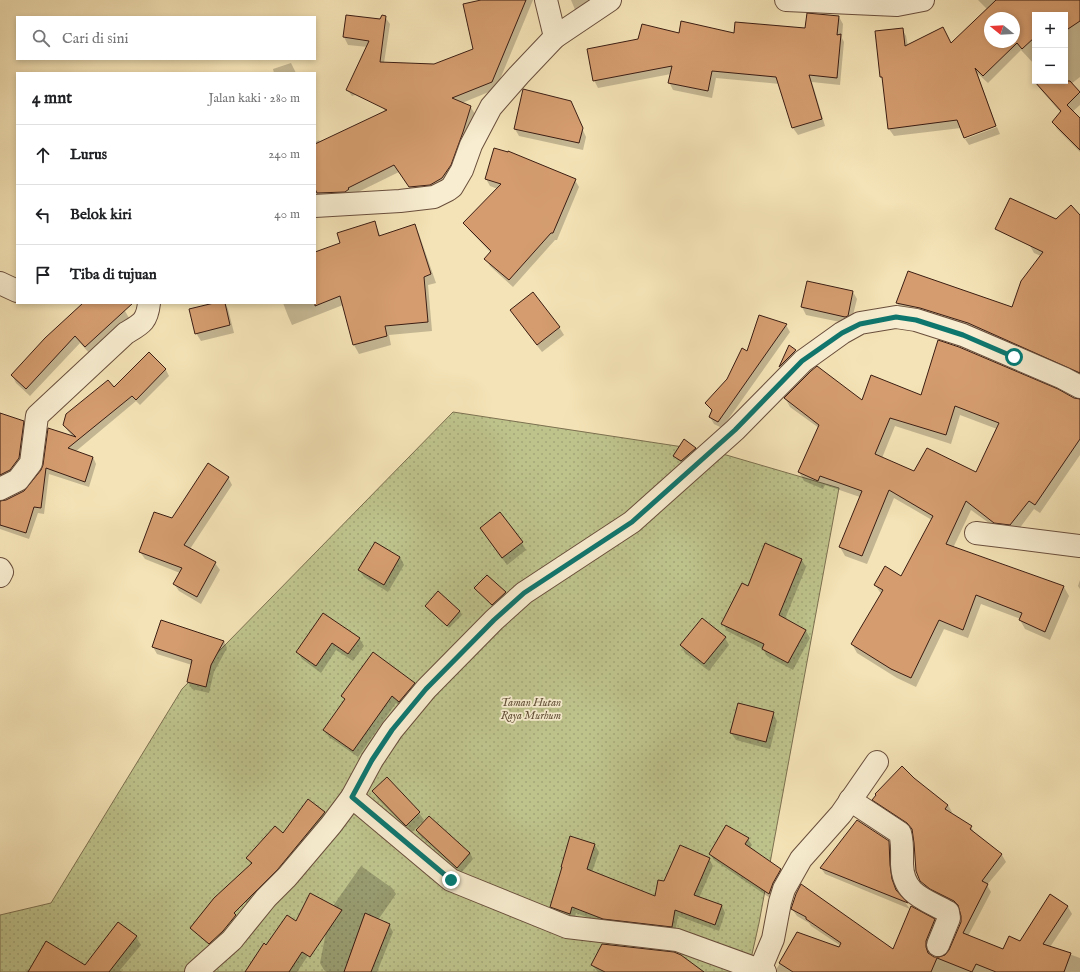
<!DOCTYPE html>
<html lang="id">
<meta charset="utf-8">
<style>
:root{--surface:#fff;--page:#f6f6f6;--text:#202124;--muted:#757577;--line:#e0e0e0}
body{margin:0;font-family:"IM FELL English",serif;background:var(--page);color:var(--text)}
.controls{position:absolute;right:12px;top:12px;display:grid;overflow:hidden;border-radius:0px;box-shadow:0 2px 6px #0003}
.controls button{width:36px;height:36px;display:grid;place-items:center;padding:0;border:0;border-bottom:1px solid var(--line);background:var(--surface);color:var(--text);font:20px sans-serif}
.compass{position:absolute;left:984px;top:12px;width:36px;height:36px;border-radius:50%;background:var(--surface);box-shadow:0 2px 6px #0003;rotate:288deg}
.stop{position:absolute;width:12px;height:12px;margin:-9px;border:3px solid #0f766e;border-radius:50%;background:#fff}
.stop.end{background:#0f766e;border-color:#fff;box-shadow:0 1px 4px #0008}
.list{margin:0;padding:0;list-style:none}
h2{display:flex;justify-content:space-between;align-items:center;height:52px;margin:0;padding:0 16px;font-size:17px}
h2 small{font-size:13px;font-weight:400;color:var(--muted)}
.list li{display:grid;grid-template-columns:26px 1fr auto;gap:12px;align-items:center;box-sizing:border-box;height:60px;padding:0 16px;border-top:1px solid var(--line)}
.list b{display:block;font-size:15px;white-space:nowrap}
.list em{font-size:13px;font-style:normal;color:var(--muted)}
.icon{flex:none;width:22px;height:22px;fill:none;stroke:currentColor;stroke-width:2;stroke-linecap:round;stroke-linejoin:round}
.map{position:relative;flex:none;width:1080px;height:972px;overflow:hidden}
.search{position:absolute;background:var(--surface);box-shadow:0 2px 6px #0003;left:16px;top:16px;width:300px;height:44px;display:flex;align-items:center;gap:10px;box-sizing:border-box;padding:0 14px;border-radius:0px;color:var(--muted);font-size:15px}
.panel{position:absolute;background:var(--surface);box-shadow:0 2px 6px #0003;left:16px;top:72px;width:300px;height:232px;border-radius:0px}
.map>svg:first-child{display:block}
.grass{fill:url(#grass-dots);stroke:#7c7050}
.shadow{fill:#0003;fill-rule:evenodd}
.building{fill:#d59d6f;stroke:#3b1d13;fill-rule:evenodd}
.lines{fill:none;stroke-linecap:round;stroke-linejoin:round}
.minor-casing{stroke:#694e3c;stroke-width:24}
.minor{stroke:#f8edd0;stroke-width:22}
.route{stroke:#0f766e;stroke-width:5}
.labels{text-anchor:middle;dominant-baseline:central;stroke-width:3.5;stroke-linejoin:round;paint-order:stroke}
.park-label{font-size:11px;font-style:italic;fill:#624f37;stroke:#f8edd0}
</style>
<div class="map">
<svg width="1080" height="972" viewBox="0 0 1080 972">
<defs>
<pattern id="grass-dots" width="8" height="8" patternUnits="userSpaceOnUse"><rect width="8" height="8" fill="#bec38c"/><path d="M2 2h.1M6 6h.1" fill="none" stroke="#a4a778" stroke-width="1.8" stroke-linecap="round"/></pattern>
</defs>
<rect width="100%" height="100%" fill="#f4e3b6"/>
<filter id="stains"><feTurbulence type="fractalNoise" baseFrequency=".005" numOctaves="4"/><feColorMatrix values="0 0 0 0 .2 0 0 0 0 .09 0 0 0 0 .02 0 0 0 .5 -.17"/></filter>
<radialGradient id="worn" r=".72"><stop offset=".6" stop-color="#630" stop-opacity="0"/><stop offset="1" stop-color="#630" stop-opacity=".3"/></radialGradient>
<path class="grass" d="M453,412L716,452L839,488L759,923L748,972H0V915L51,903L182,689Z"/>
<g class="shadow">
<path d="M485,0H533L496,89L462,103L470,106L475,114L467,140L446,186L414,194L399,172L352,195L315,201V142L319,140L321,144L385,112L383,107L474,49Z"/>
<path d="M571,0H603L576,12Z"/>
<path d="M978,0H1080V77L1071,84L1080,94V105L1072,112L1080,120V152L1057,129L1053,122L1061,113L1041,90L1036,83L1038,81H1065V15H1035V65L1021,50L988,83L977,73L996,125L964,137L961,128L894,136L889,129L884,81L881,77L902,29L906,36L908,46L951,45L988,10ZM990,18H1014V42H990Z"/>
<path d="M347,16L380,21L385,17L390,24L384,63L419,72L352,96L347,89L368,47L348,45L344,37Z"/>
<path d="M839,17L843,24L842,38L844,42L840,85L812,82L825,126L798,135L793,128L780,84L716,78L712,98L673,90L669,82L671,74L598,88L594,80L679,35L735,34L806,29Z"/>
<path d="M291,63L296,73H274L273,69Z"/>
<path d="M570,102L586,137L583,150L519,136L515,129Z"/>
<path d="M997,127L1000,134L969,145L965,139Z"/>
<path d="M486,179L575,180L579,187L557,240H555L513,287L490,266L486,259L491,253L469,230L464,223L498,189L490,186Z"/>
<path d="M1080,216V378L902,312L897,303L1013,309L1041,256L1034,253L1029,244Z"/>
<path d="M374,222L381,237L414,225L419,234L436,283L428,285L432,331L389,335L391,345L359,354L354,345L343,305L292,325L288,316L283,303H315V254L342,244Z"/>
<path d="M853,292L857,299L851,323L850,324L806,315L802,307Z"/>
<path d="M85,303H117L125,311L129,318L90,354L80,343L30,396L16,383L12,375Z"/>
<path d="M219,303H225L228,309L234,333L201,341L196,333Z"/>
<path d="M511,310L559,327L564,335L542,352L516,318Z"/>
<path d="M786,325L790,332L722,428L714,424L710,417L713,412L706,403L728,379L747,352Z"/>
<path d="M790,347L795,351L800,359L784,374L780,367Z"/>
<path d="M149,353L166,370L169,376L140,405L136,401L75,452L93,457L96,464L89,487L49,474L44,514L38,513L29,539L0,529V502L6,501L28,489L42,471L74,438L68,431L64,425L114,388Z"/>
<path d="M921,396L1074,399L1080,400V455L1040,513L1034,509L1016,533L1000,531L971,510L953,548L1064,587L1069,596L1050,640L1025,629L1020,620L1021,619L981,604L968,638L944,629L916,687L897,678L857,653L852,644L882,595L875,585L902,578L932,520L894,498L867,564L845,556L840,547L860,497L825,485L823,489L804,481L799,472L819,428L790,407L785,398L862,401ZM960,415L997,429L976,473L914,472L882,458L895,426L951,444Z"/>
<path d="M0,414L23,422L27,428L22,465L0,483Z"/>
<path d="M684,441L696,448L698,452L684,464L676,459L674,456Z"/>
<path d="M228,477L232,485L190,549L215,563L220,570L201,604L179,591L174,584L180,573L145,559L140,552Z"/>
<path d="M481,529L522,543L526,550L507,565Z"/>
<path d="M400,557L404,565L388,592L364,577L359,570Z"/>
<path d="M801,559L806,567L785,619L806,631L810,638L793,670L767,656L763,649L727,631L723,624L749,587Z"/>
<path d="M487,576L505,593L507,596L494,608L475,588Z"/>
<path d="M1080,580V589L1078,586Z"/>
<path d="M426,606L460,611L462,615L449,628L428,609Z"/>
<path d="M323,614L359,638L364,646L353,661L336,650L321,673L302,659L298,652Z"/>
<path d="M725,638L729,645L709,671L685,653L681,646Z"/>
<path d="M224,641L227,648L214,672L209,693L192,689L188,682L192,665L157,654L153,647Z"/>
<path d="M414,684L418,691L404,709L396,703L358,757L329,737L324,730L345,700L342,696Z"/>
<path d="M773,713L777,721L770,749L736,740L731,733Z"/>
<path d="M387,778L419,813L424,820L411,833L378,799L373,791Z"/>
<path d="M914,779L948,805L952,812L951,813L971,827L975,834L1002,855L1006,862L987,885L991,892L968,936L1004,950L1020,942L1068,907L1072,914L1050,947L1080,958V972H777V968L798,934L840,949L841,946L811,926L809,923L797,916L792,909L894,950L934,920L938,927L930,948L929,954L933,958H940L947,955L962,923L961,910L930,892L923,884L919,877L914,835L912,830L878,807L874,800Z"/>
<path d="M324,813L328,820L252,906L232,893L251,865L248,858L283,834Z"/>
<path d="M417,831L470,853L473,859L461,873L420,836Z"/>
<path d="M571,837L595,845L599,852L592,872L656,897L709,859L713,866L699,898L722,906L725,913L719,931L678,916L675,933L608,925L576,913L574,920L555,913L551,907L563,869L562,866Z"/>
<path d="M748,839L752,845L749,848L780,870L784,876L773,900L714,860L710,854Z"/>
<path d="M888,841L892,849L893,873L895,886L898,893L910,909L825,874L821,868Z"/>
<path d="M361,866L392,888L396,894L378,920L389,925L393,932L377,972H327L324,970L320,963L327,927L297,972H246L266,947L297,923L333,906Z"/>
<path d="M136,937L141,945L120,970L122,972H26L28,969L30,971L85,966Z"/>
<path d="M592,965L702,972H598Z"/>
</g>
<g class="building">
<path d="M481,0H526L492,82L452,98L471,106L463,132L451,165L442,178L430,185L409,187L394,165L348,188L349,189L345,192L317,193L315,189V144L387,110L346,90L369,41L343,37L346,15L380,19L382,15L386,16L380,62L434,64L473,49L463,4Z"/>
<path d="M996,0H1080V21L1065,31V15H1035V37L1022,49L1017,43L983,76L975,68L996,126L964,138L957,120L888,129L882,77H880L875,31L903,28L905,46L943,27L951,43ZM990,18H1014V42H990Z"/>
<path d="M807,13L839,16L837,35L841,34L837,78L809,75L822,119L792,128L776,77L712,71L708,91L668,83L672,66L593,81L587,49L638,39L642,24L679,33L681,21L734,33L735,22L805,28Z"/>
<path d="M1034,81H1070L1080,92L1067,105L1080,118V150L1052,122L1061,111Z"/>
<path d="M523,89L571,101L583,128L579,143L514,129Z"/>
<path d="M494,148L508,152V151L576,179L553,233H551L509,280L484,259L491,251L463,223L501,184L485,179Z"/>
<path d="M1010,198L1056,219L1071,205L1080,215V373L968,323L920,308L896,303L908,271L1012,307L1021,281L1043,252L995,229Z"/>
<path d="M375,221L379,236L415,224L431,274L424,277L428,322L385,326L387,336L353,345L340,296L315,306V252L340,243L337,233Z"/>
<path d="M807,281L853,291L848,316L845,317L801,307Z"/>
<path d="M533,292L560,327L537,345L510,310Z"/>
<path d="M83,303H133L85,347L75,336L26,389L11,375L45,338Z"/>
<path d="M214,303H225L230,325L195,334L189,309Z"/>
<path d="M759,315L787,324L718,422L709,417L712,410L705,403L727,379L742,348L747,351Z"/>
<path d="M938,340L959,347L1058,389L1074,398L1080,399V439L1035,505L1029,501L1010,525L994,523L966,501L946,544L1064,586L1045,632L1019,620L1022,613L976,595L963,630L939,620L911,678L891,669L851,644L883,590L874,585L885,566L901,576L933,516L889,490L862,556L839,547L862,491L820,476L818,481L798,472L819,425L784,398L811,371L817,366L862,400L871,375L921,395ZM955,406L999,423L976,472L927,448L914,471L875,454L890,418L946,435Z"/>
<path d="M789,345L796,350L779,367Z"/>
<path d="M149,352L166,369L136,400L132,396L68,448L93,457L85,482L46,468L41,508L34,507L26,533L0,525V501L6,500L24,491L41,470L43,465L48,428L76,437L63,425L66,414L108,380L114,387Z"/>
<path d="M0,413L24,421L19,458L10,470L0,475Z"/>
<path d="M684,439L696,448L681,461L673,456Z"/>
<path d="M208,463L229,477L184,545L216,562L197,597L173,584L182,568L139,552L154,512L172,518Z"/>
<path d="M500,512L523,542L502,558L480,528Z"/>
<path d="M375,542L400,557L384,585L358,570Z"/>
<path d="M765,543L802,559L779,615L806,630L788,663L762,649L764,644L721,624L742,583L748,586Z"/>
<path d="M487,575L506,592L492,605L474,588Z"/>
<path d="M438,591L460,611L447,626L425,606Z"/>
<path d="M323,613L360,638L348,654L332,643L316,666L296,652Z"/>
<path d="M702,618L726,637L704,664L680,645Z"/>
<path d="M161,620L224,641L211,665L206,687L187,682L192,660L152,647Z"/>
<path d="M373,652L415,683L399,702L392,696L353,751L323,730L345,699L341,696Z"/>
<path d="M738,703L774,712L766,742L730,733Z"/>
<path d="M902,766L914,778L948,805L945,809L972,826L970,829L1002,854L982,881L988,884L963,933L1003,949L1009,936L1020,941L1050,894L1068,906L1043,944L1071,953L1064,972H996L976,964L972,972L937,958L931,972H793L779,963L797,932L839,947L841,943L806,919V917L791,909L796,894L801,884L893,949L911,906L935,919L926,941V947L928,953L934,957H939L945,955L949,950L961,922V916L958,905L954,901L930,889L920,881L916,871L914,843L912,829L907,823L872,800L876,795L875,794Z"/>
<path d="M387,777L420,812L406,826L372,791Z"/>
<path d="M308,799L325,812L278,869L234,913L236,915L223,931L209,944L190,928L214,898L252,863L246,858L275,826L283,833Z"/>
<path d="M429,816L470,853L457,868L416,830Z"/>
<path d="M857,820L889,841L890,865L892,879L896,890L908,903L820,868Z"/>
<path d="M726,825L749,838L745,844L781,869L773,883L769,894L709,854Z"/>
<path d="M570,836L595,844L587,869L655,896L658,880L664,881L680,845L710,858L694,895L722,905L715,925L675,910L672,927L603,919L572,907L570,914L550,907L562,867H561Z"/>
<path d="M310,893L342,910L310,957L302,952L289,972H245L264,943L266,945L287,915L296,921Z"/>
<path d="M365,913L390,924L371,972H344Z"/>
<path d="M118,922L137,936L109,972H28L46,941L85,965Z"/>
<path d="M602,944L674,952L681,955L704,972H605L591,965Z"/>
</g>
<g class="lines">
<defs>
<g id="minor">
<path d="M546,0L555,37"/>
<path d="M786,0L897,5L923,0"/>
<path d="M315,206L400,201L434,197L448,190L452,187L462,170L471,145L491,107L519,75L555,37L610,0"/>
<path d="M0,283L17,291"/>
<path d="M0,489L18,480L31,463L37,416L126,333C141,324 147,322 149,303"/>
<path d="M976,533L1080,546"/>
<path d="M0,569L2,572L0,576"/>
<path d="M352,797L451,880L567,927L677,940L765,972"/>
<path d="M850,800L900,833C903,843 902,854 902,864C903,895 925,899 948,912L949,918L938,945"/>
<path d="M760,970L773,939L780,902L784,889L801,859L841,814L877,762"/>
<path d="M196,972L232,940L266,898L287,877L331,825L352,797L372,760L392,730L426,689L494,620L524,593L632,522L735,430L803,361L842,333L860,323L896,317L916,320L963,335L1063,378L1080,387"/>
</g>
</defs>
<use href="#minor" class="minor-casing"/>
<use href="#minor" class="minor"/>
</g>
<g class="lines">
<path class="route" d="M451,880L352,797L372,760L392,730L426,689L494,620L524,593L632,522L735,430L802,361L842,333L860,324L896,317L916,320L963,335L1014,357"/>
</g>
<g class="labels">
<g class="park-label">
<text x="531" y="703">Taman Hutan<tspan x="531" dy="13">Raya Murhum</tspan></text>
</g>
</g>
<rect width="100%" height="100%" filter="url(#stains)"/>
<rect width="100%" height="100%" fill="url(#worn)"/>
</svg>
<div class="controls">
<button>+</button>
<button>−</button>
</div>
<svg class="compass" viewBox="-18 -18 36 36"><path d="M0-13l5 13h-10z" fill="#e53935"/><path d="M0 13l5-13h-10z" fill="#757577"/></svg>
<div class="stop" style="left:1014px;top:357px"></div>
<div class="stop end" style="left:451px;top:880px"></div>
<div class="search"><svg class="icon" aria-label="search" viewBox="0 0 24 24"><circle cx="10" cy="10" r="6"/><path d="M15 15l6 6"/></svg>Cari di sini</div>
<section class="panel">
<h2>4 mnt<small>Jalan kaki · 280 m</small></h2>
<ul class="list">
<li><svg class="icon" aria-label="ahead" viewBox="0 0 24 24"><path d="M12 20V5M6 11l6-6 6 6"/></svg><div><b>Lurus</b></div><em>240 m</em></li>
<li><svg class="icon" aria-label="left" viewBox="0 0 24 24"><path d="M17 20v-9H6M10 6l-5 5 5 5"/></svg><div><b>Belok kiri</b></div><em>40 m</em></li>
<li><svg class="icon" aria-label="arrive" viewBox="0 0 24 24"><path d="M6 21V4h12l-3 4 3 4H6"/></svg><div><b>Tiba di tujuan</b></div></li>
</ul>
</section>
</div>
